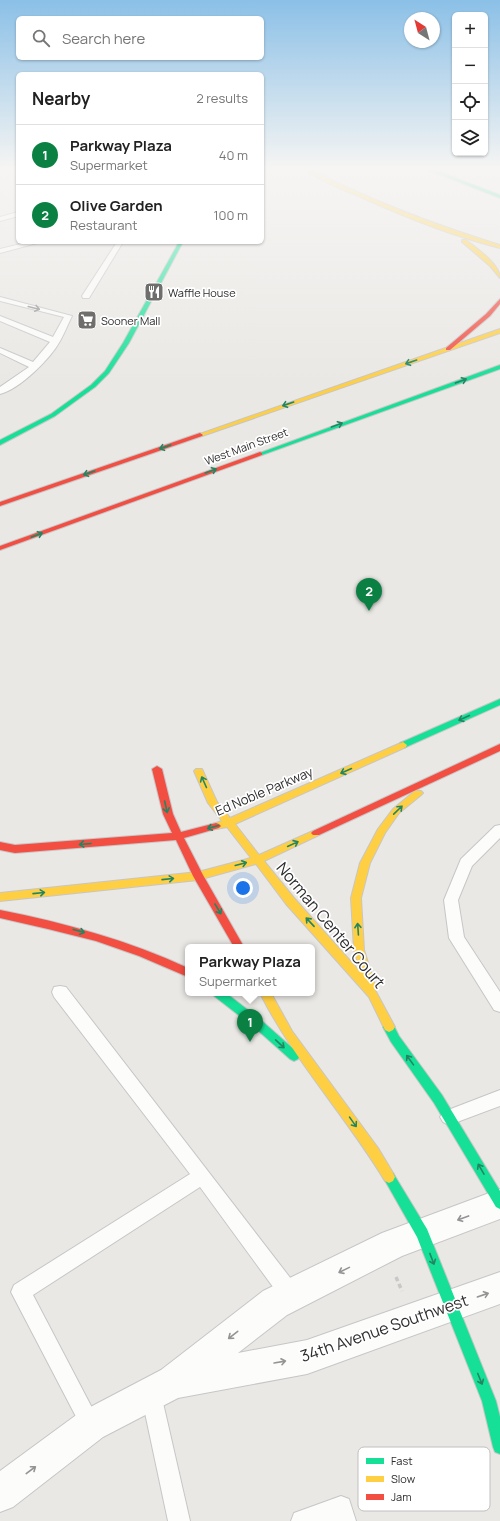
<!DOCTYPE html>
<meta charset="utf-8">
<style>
:root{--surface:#fff;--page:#f6f6f6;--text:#222;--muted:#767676;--line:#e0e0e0;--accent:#0b8043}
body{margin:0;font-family:Manrope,sans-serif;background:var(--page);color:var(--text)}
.controls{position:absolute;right:12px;top:12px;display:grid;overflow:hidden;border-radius:6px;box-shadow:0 1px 3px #0004}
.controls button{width:36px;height:36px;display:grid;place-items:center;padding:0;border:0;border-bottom:1px solid var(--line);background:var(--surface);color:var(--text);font:20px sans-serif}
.compass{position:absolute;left:404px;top:12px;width:36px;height:36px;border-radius:50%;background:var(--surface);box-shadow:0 1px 3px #0004;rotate:324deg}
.you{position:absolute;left:243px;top:888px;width:14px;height:14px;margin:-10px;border:3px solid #fff;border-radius:50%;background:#1a73e8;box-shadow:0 0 0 6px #1a73e833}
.badge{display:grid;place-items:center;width:26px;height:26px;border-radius:50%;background:var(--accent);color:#fff;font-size:13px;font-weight:700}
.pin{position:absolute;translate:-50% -33px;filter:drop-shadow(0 1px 2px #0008)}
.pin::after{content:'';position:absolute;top:21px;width:14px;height:12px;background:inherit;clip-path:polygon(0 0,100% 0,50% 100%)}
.popup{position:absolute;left:185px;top:944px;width:130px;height:52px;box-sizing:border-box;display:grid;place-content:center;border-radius:6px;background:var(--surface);filter:drop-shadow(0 1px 3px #0005);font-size:13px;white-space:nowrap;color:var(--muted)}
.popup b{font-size:15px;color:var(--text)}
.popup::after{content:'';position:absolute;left:50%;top:100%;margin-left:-8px;border:8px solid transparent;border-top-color:var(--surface)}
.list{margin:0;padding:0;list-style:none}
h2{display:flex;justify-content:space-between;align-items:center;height:52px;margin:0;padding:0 16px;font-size:17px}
h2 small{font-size:13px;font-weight:400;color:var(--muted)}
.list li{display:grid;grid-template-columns:26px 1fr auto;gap:12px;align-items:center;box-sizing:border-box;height:60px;padding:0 16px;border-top:1px solid var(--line)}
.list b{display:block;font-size:15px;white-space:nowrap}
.list p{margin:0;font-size:13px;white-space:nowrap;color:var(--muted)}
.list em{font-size:13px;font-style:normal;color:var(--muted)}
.icon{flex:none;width:22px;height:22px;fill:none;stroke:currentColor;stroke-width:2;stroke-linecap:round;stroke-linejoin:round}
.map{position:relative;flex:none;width:500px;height:1521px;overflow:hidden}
.search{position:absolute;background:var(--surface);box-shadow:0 1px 3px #0004;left:16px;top:16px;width:248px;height:44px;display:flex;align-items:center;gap:10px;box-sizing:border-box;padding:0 14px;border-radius:6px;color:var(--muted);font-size:15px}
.panel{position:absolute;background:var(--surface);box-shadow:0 1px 3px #0004;left:16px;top:72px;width:248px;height:172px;border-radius:6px}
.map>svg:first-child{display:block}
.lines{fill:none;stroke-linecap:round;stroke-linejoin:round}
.lane-casing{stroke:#c7c6c7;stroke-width:2}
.street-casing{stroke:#c7c6c7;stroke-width:2}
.fast-casing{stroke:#c7c6c7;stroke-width:2}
.slow-casing{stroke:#c7c6c7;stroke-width:2}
.jam-casing{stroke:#c7c6c7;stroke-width:2}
.path{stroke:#c8c8c8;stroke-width:3.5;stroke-dasharray:4.5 3;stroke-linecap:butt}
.lane{fill:#fcfcfb;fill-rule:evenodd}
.street{fill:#fcfcfb;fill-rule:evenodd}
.fast{fill:#16e098;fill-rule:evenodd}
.slow{fill:#ffcf43;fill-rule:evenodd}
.jam{fill:#f24e42;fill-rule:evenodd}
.oneway{stroke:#949494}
.oneway2{stroke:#228662}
.labels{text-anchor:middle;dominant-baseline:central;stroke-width:3.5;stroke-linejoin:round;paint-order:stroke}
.far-poi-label{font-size:11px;fill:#2d2d2d;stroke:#fff;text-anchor:start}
.far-street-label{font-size:11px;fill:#2d2d2d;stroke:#fff}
.street-label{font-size:13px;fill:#2d2d2d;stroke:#fff}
.near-street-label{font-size:16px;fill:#2d2d2d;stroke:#fff}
.key{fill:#fff;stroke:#c0c0c0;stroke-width:1}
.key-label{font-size:11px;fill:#2d2d2d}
</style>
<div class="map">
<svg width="500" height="1521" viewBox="0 0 500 1521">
<rect width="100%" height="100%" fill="#eae8e5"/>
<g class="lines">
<defs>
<g id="lane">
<path d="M18,212V216L0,221V217Z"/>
<path d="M29,242H41L0,253V249Z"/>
<path d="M117,242H123L89,298H83L82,296Z"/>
<path d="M0,297L72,316C68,324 64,334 60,341C51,358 20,389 0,394V387L29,367L0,353V348L33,362L50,342L0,321V316L53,337L64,317L0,301Z"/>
<path d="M500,825V838L472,866L458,900L464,937L500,992V1012L494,1010L449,938L444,900L461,859L495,826Z"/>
<path d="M60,986L66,987L298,1288L301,1295L298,1302L291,1305L284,1302L200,1187L33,1295L101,1425L98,1432L91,1435L84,1432L11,1292L14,1285L190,1174L54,997L52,992L54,987Z"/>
<path d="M500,1090V1106L449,1125L443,1122L440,1117L443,1112Z"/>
<path d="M151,1384L158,1387L161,1394L190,1521H168L141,1394L144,1387Z"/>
<path d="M341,1496L349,1499L356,1521H291L294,1513Z"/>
</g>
<path id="street" d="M500,1189V1219L402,1256L287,1315L238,1353L307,1340L500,1272V1304L307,1374L178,1398L103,1437L13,1507L0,1512V1471L79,1413L161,1370L263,1291L382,1233Z"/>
<g id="fast">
<path d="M428,170H435L500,195V198Z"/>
<path d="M179,242H183L129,343L109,373L95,387L55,416L0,445V440L51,414L91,385L105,371L123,343Z"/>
<path d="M500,365V369L262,455L257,454Z"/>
<path d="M500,699V705L406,747L403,748L399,745L400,743Z"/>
<path d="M213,993H226L262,1021L298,1053L300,1056L298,1059L294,1061L290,1059L254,1027L214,996Z"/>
<path d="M389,1022L393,1024L399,1036L442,1095L500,1191V1209L496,1207L434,1103L391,1042L383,1027L385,1024Z"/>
<path d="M389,1171L393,1173L427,1229L496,1401L500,1417V1454L495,1452L493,1447L482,1401L417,1237L383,1177L385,1173Z"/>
</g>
<g id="slow">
<path d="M305,170H311C372,201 435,225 500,245V248C453,236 407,218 363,198C343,190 323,182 305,170Z"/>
<path d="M462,240H466C476,248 500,264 500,278L490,266L462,242Z"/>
<path d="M500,329V333L202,436L197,435Z"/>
<path d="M403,742L407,745L406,747L235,824L259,855L313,831H319L321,833L319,835L264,861L294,898L361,973L354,950L351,898L360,863L378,829L393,809L415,791H421L423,793L421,795L399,813L385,833L370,863L361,898L364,950L375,985L374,988L395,1027L393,1030L389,1032L385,1030L369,997L286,904L256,864L198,880L0,901V893L198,872L251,858L227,827L216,829L213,828L211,826L213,824L222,821L208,803L194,771L196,769H202L217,802L230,818Z"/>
<path d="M260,993H271L292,1031L378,1148L393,1173L395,1177L393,1181L389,1183L385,1181C346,1116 294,1061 260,993Z"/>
</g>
<g id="jam">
<path d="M500,299V304L490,316L450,350H446V348L486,314Z"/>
<path d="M200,433L203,435L202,436L0,506V502Z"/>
<path d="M260,452L262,453V455L0,550V546Z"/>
<path d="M500,744V751L319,835H313L311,833L313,831Z"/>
<path d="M157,766L162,769L173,814L181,832L216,823L219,824L221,826L219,828L184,838L203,875L244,947H234L193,876L176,840L15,853L0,850V842L15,845L172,833L163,814L152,769Z"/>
<path d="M0,910C65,923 128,940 188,968V977L139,956L96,941L48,929L0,918Z"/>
</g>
</defs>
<use href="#lane" class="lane-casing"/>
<use href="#street" class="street-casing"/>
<use href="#fast" class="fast-casing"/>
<use href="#slow" class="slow-casing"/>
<use href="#jam" class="jam-casing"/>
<path class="path" d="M396,1277L402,1291"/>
<use href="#lane" class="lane"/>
<use href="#street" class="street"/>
<use href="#fast" class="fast"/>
<use href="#slow" class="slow"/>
<use href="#jam" class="jam"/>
</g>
<defs><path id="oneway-shaft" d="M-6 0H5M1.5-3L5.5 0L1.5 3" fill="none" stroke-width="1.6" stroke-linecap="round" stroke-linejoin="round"/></defs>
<g class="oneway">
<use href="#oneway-shaft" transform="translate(34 308) rotate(14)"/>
<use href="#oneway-shaft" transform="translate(463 1218) rotate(160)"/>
<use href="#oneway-shaft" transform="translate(344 1270) rotate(154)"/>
<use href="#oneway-shaft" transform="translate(483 1295) rotate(-19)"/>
<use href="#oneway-shaft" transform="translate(233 1335) rotate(142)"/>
<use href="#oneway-shaft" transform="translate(280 1362) rotate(-10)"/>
<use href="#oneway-shaft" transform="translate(31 1470) rotate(-37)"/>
</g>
<g class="oneway2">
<use href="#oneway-shaft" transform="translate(411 362) rotate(161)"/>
<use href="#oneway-shaft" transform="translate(461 381) rotate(-20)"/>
<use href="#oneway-shaft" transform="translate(288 404) rotate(161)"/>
<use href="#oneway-shaft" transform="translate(337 425) rotate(-20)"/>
<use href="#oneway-shaft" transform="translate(165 447) rotate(161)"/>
<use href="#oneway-shaft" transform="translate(211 471) rotate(-20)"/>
<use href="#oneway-shaft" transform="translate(89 473) rotate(161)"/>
<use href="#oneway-shaft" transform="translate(37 535) rotate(-20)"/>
<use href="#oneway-shaft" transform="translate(464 718) rotate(156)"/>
<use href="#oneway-shaft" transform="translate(346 771) rotate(156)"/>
<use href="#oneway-shaft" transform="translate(204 782) rotate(-114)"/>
<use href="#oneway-shaft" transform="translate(166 807) rotate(77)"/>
<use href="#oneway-shaft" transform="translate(398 810) rotate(-44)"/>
<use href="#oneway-shaft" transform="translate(213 827) rotate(165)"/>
<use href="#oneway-shaft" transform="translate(85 844) rotate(175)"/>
<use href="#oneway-shaft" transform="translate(293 844) rotate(-25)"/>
<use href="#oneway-shaft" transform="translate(241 864) rotate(-15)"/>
<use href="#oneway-shaft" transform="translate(168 879) rotate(-6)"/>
<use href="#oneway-shaft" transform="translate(39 893) rotate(-6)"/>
<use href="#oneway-shaft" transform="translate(218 909) rotate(59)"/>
<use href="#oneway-shaft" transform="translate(310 922) rotate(-133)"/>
<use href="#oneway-shaft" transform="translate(358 929) rotate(-94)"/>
<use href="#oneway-shaft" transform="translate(79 931) rotate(15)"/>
<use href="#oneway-shaft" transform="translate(280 1044) rotate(43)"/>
<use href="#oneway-shaft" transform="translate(410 1060) rotate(-126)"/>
<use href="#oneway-shaft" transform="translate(353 1122) rotate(55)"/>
<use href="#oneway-shaft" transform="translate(481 1169) rotate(-120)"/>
<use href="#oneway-shaft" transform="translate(432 1259) rotate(69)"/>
<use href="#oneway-shaft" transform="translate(480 1379) rotate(68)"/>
</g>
<linearGradient id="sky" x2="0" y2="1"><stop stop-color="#8bc0e7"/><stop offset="0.44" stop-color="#f6f5f3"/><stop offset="1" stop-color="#f6f5f3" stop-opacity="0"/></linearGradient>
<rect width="500" height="383" fill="url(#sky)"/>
<defs>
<symbol id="restaurant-square" viewBox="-11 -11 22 22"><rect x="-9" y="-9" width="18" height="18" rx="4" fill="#6f6e6d" stroke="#fff"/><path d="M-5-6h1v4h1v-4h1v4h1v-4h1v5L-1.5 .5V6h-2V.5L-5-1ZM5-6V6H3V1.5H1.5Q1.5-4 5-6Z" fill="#fff"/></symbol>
<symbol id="supermarket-square" viewBox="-11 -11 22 22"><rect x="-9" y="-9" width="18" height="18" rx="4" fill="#6f6e6d" stroke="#fff"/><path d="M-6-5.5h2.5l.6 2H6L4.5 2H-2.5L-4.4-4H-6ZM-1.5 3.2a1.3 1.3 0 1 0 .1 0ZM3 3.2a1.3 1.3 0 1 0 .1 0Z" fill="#fff"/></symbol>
</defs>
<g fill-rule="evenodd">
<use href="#restaurant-square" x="143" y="281" width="22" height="22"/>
<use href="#supermarket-square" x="76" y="309" width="22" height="22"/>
</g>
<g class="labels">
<g class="far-poi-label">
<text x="168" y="292">Waffle House</text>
<text x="101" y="320">Sooner Mall</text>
</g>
<g class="far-street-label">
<text transform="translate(246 446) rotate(-20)">West Main Street</text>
</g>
<g class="street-label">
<text transform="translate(264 791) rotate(-23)">Ed Noble Parkway</text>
</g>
<g class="near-street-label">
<text transform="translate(331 925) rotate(50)">Norman Center Court</text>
<text transform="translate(384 1328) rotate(-19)">34th Avenue Southwest</text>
</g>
</g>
<rect x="358" y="1447" width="132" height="64" rx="6" class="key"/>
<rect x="366" y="1458" width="18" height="6" fill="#16e098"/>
<rect x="366" y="1476" width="18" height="6" fill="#ffcf43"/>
<rect x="366" y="1494" width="18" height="6" fill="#f24e42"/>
<g class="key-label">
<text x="391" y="1465">Fast</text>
<text x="391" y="1483">Slow</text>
<text x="391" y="1501">Jam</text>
</g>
</svg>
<div class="controls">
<button>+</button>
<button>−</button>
<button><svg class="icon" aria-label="locate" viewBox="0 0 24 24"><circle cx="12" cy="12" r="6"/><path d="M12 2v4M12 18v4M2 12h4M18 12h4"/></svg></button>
<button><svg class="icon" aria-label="layers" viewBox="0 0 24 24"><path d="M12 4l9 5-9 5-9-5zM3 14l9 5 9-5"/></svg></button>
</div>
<svg class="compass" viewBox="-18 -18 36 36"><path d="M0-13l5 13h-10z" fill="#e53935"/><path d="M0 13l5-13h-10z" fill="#767676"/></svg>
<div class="you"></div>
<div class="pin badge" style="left:250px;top:1042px">1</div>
<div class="popup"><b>Parkway Plaza</b>Supermarket</div>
<div class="pin badge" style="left:369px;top:611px">2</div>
<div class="search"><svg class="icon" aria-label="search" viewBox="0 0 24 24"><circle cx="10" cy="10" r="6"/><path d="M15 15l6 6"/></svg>Search here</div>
<section class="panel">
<h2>Nearby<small>2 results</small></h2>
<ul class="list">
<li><span class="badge">1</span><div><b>Parkway Plaza</b><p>Supermarket</p></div><em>40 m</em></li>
<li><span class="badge">2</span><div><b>Olive Garden</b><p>Restaurant</p></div><em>100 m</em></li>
</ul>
</section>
</div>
